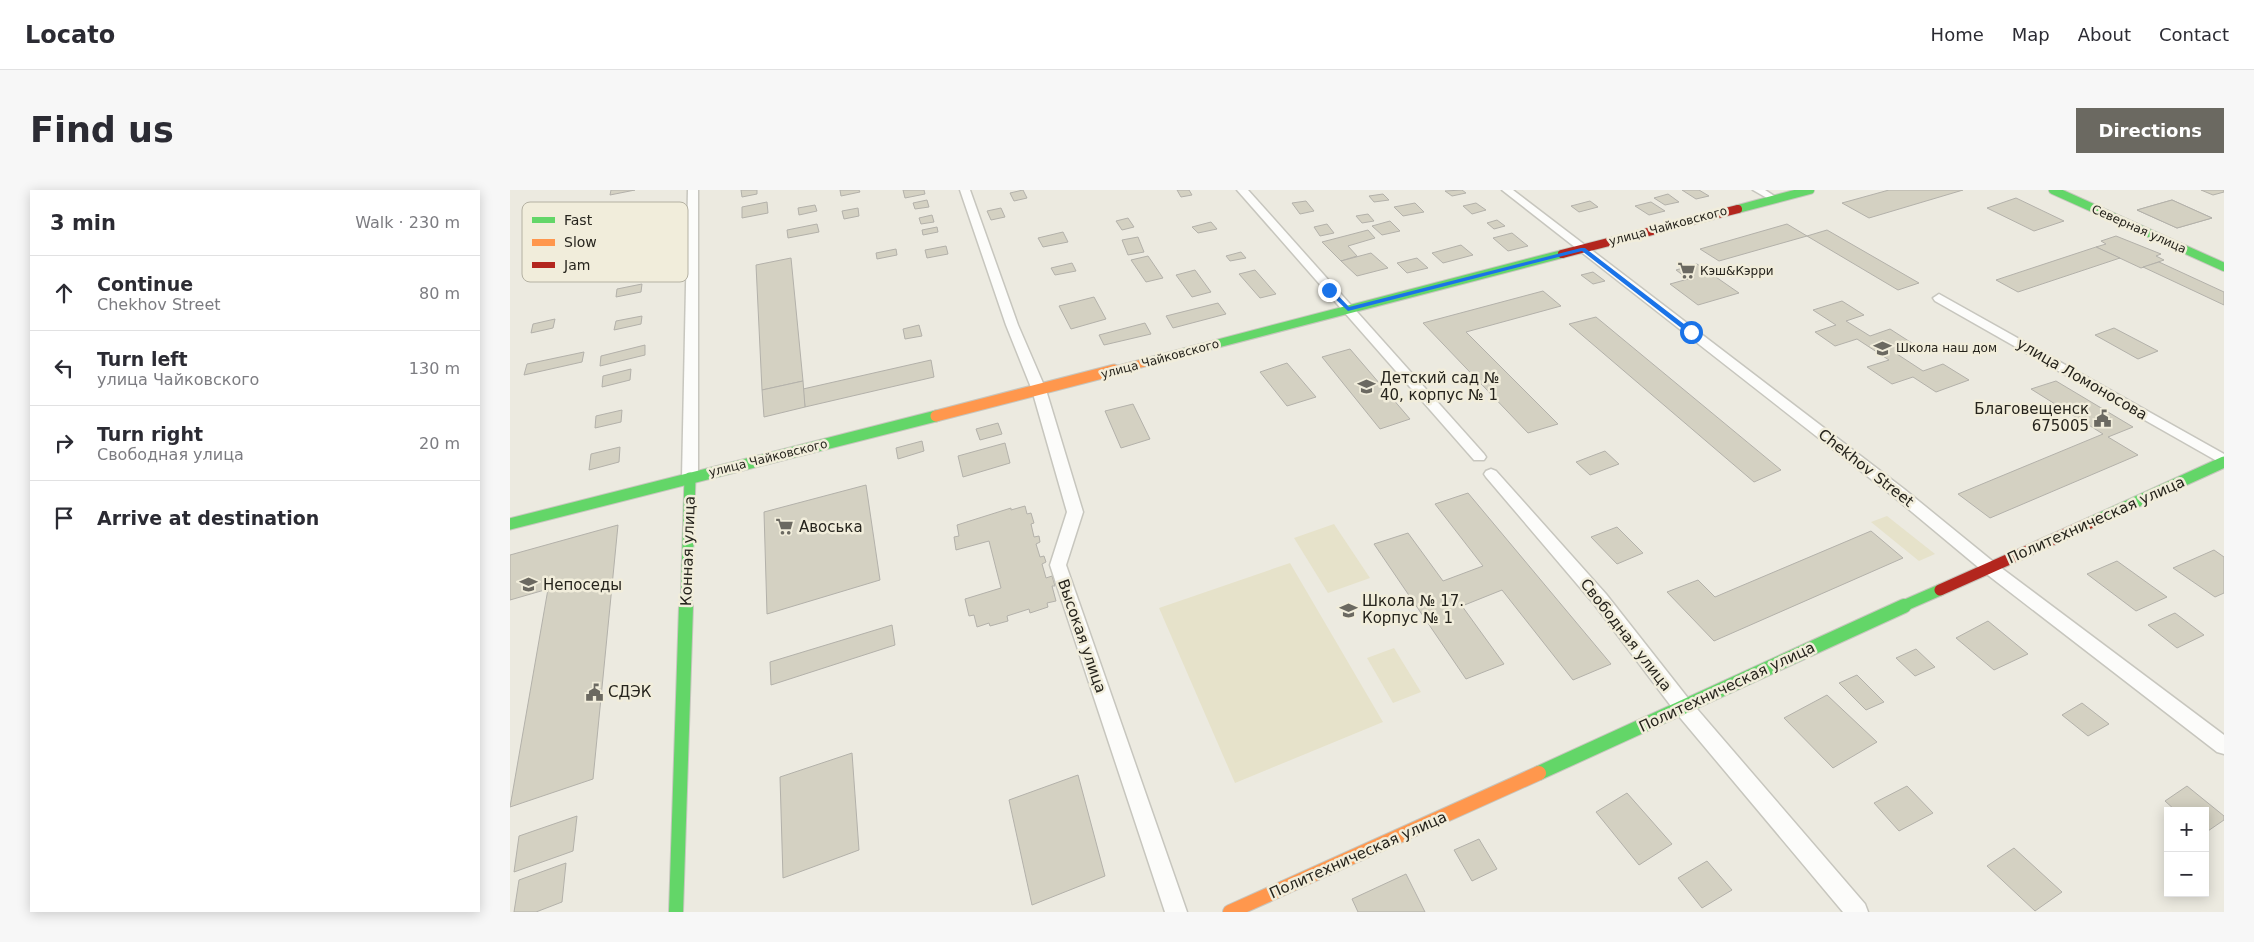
<!DOCTYPE html>
<meta charset="utf-8">
<style>
:root{--surface:#fff;--page:#f7f7f7;--text:#2b2b33;--muted:#7c7c81;--line:#e1e1e2;--accent:#6b6961}
body{margin:0;font-family:"DejaVu Sans",sans-serif;background:var(--page);color:var(--text)}
.controls{position:absolute;right:15px;bottom:15px;display:grid;overflow:hidden;border-radius:0px;box-shadow:0 2px 12px #0003}
.controls button{width:45px;height:45px;display:grid;place-items:center;padding:0;border:0;border-bottom:1px solid var(--line);background:var(--surface);color:var(--text);font:25px sans-serif}
.stop{position:absolute;width:15px;height:15px;margin:-11px;border:4px solid #1a73e8;border-radius:50%;background:#fff}
.stop.end{background:#1a73e8;border-color:#fff;box-shadow:0 1px 5px #0008}
.list{margin:0;padding:0;list-style:none}
h2{display:flex;justify-content:space-between;align-items:center;height:65px;margin:0;padding:0 20px;font-size:21px}
h2 small{font-size:16px;font-weight:400;color:var(--muted)}
.list li{display:grid;grid-template-columns:32px 1fr auto;gap:15px;align-items:center;box-sizing:border-box;height:75px;padding:0 20px;border-top:1px solid var(--line)}
.list b{display:block;font-size:19px;white-space:nowrap}
.list p{margin:0;font-size:16px;white-space:nowrap;color:var(--muted)}
.list em{font-size:16px;font-style:normal;color:var(--muted)}
.icon{flex:none;width:28px;height:28px;fill:none;stroke:currentColor;stroke-width:2;stroke-linecap:round;stroke-linejoin:round}
.map{position:relative;flex:none;width:1714px;height:722px;overflow:hidden;border-radius:0px}
header{display:flex;align-items:center;gap:30px;box-sizing:border-box;height:70px;padding:0 25px;background:var(--surface);border-bottom:1px solid var(--line)}
header strong{font-size:24px}
nav{display:flex;gap:28px;margin-inline-start:auto;font-size:18px}
.intro{display:flex;align-items:center;justify-content:space-between;box-sizing:border-box;height:120px;padding:0 30px}
h1{margin:0;font-size:35px}
.button{padding:12px 22px;border-radius:0px;background:var(--accent);color:#fff;font-size:18px;font-weight:700}
main{display:flex;gap:30px;padding:0 30px}
aside{flex:1;background:var(--surface);border-radius:0px;box-shadow:0 2px 12px #0003}
.map>svg:first-child{display:block}
.green{fill:#e6e2ca}
.building{fill:#d4d1c2;stroke:#b3b1aa}
.lines{fill:none;stroke-linecap:round;stroke-linejoin:round}
.street-casing{stroke:#c7c6be;stroke-width:3}
.fast-far2-casing{stroke:#c7c6be;stroke-width:10}
.fast-far1-casing{stroke:#c7c6be;stroke-width:13}
.fast-casing{stroke:#c7c6be;stroke-width:16}
.slow-far2-casing{stroke:#c7c6be;stroke-width:10}
.slow-far1-casing{stroke:#c7c6be;stroke-width:13}
.slow-casing{stroke:#c7c6be;stroke-width:16}
.jam-far1-casing{stroke:#c7c6be;stroke-width:10}
.jam-casing{stroke:#c7c6be;stroke-width:13}
.street{fill:#fcfcfa;fill-rule:evenodd}
.fast-far2{stroke:#63d668;stroke-width:8}
.fast-far1{stroke:#63d668;stroke-width:11}
.fast{stroke:#63d668;stroke-width:14}
.slow-far2{stroke:#ff974d;stroke-width:8}
.slow-far1{stroke:#ff974d;stroke-width:11}
.slow{stroke:#ff974d;stroke-width:14}
.jam-far1{stroke:#b3261e;stroke-width:8}
.jam{stroke:#b3261e;stroke-width:11}
.route{fill:#1a73e8}
.labels{text-anchor:middle;dominant-baseline:central;stroke-width:5;stroke-linejoin:round;paint-order:stroke}
.far-street-label{font-size:12px;fill:#26241d;stroke:#f1eddb}
.far-poi-label{font-size:12px;fill:#26241d;stroke:#f1eddb;text-anchor:start}
.poi-label{font-size:15px;fill:#26241d;stroke:#f1eddb;text-anchor:start}
.street-label{font-size:15px;fill:#26241d;stroke:#f1eddb}
.key{fill:#f1eddb;stroke:#b4b1a2;stroke-width:1}
.key-label{font-size:14px;fill:#26241d}
</style>
<header>
<strong>Locato</strong>
<nav><a>Home</a><a>Map</a><a>About</a><a>Contact</a></nav>
</header>
<div class="intro"><h1>Find us</h1><a class="button">Directions</a></div>
<main>
<aside>
<h2>3 min<small>Walk · 230 m</small></h2>
<ul class="list">
<li><svg class="icon" aria-label="ahead" viewBox="0 0 24 24"><path d="M12 20V5M6 11l6-6 6 6"/></svg><div><b>Continue</b><p>Chekhov Street</p></div><em>80 m</em></li>
<li><svg class="icon" aria-label="left" viewBox="0 0 24 24"><path d="M17 20v-9H6M10 6l-5 5 5 5"/></svg><div><b>Turn left</b><p>улица Чайковского</p></div><em>130 m</em></li>
<li><svg class="icon" aria-label="right" viewBox="0 0 24 24"><path d="M7 20v-9h11M14 6l5 5-5 5"/></svg><div><b>Turn right</b><p>Свободная улица</p></div><em>20 m</em></li>
<li><svg class="icon" aria-label="arrive" viewBox="0 0 24 24"><path d="M6 21V4h12l-3 4 3 4H6"/></svg><div><b>Arrive at destination</b></div></li>
</ul>
</aside>
<div class="map">
<svg width="1714" height="722" viewBox="0 0 1714 722">
<rect width="100%" height="100%" fill="#eceae0"/>
<g class="green">
<path d="M1377,326L1425,364L1409,371L1361,332Z"/>
<path d="M824,334L860,388L818,403L784,348Z"/>
<path d="M780,373L873,532L725,593L649,418Z"/>
<path d="M884,458L911,502L883,513L857,468Z"/>
</g>
<g class="building">
<path d="M101,0H125L100,5Z"/>
<path d="M231,0H247V4L232,7Z"/>
<path d="M330,0H349L350,2L331,6Z"/>
<path d="M393,0H414L415,4L395,8Z"/>
<path d="M513,0L517,8L504,11L500,3Z"/>
<path d="M667,0H679L682,5L671,7Z"/>
<path d="M952,0L956,3L942,6L935,1Z"/>
<path d="M1172,0H1189L1199,6L1186,9Z"/>
<path d="M1379,0H1453L1359,28L1332,13Z"/>
<path d="M1691,0H1714V2L1703,5Z"/>
<path d="M873,4L879,10L864,12L859,6Z"/>
<path d="M1158,4L1169,12L1155,15L1144,8Z"/>
<path d="M1506,8L1554,31L1524,41L1477,18Z"/>
<path d="M417,10L419,17L405,19L403,13Z"/>
<path d="M1662,10L1702,28L1667,38L1627,20Z"/>
<path d="M1662,10L1702,28L1667,38L1627,20Z"/>
<path d="M796,11L804,21L790,24L782,13Z"/>
<path d="M1080,11L1088,17L1069,22L1061,16Z"/>
<path d="M257,12L258,23L232,28V17Z"/>
<path d="M1141,12L1155,21L1139,25L1125,16Z"/>
<path d="M905,13L914,22L893,26L884,17Z"/>
<path d="M966,13L976,20L962,24L953,16Z"/>
<path d="M305,15L307,21L289,25L288,18Z"/>
<path d="M348,18L349,26L334,29L332,21Z"/>
<path d="M491,18L495,27L481,30L477,21Z"/>
<path d="M858,24L864,31L852,33L846,26Z"/>
<path d="M422,25L424,32L411,34L409,28Z"/>
<path d="M618,28L624,37L612,40L606,31Z"/>
<path d="M987,30L995,36L984,39L977,33Z"/>
<path d="M880,31L890,41L872,45L862,36Z"/>
<path d="M701,32L707,39L688,43L682,37Z"/>
<path d="M307,34L309,42L278,48L277,40Z"/>
<path d="M817,34L824,43L810,46L804,37Z"/>
<path d="M1277,34L1297,46L1209,71L1190,59Z"/>
<path d="M427,37L428,42L413,45L412,40Z"/>
<path d="M858,40L865,48L838,56L847,66L831,71L812,52Z"/>
<path d="M1317,40L1409,93L1388,100L1297,46Z"/>
<path d="M553,42L558,52L533,57L528,48Z"/>
<path d="M1002,43L1018,56L998,61L983,48Z"/>
<path d="M1606,46L1651,64L1646,66L1654,70L1631,78L1586,57L1596,54L1591,51Z"/>
<path d="M628,47L634,62L618,65L612,50Z"/>
<path d="M951,55L963,65L933,73L922,63Z"/>
<path d="M436,56L438,64L417,68L415,60Z"/>
<path d="M1586,57L1610,68L1508,102L1486,90Z"/>
<path d="M386,59L387,65L367,69L366,63Z"/>
<path d="M731,62L736,68L720,71L716,66Z"/>
<path d="M861,63L878,78L847,86L831,71Z"/>
<path d="M638,66L653,88L636,92L621,70Z"/>
<path d="M281,68L293,191L252,200L246,75Z"/>
<path d="M907,68L918,78L897,83L887,73Z"/>
<path d="M1649,72L1714,102V115L1633,77Z"/>
<path d="M562,73L566,81L545,85L541,78Z"/>
<path d="M1187,74L1229,103L1188,115L1160,94L1178,89L1166,80Z"/>
<path d="M685,80L701,102L682,107L666,85Z"/>
<path d="M745,80L766,104L750,108L729,84Z"/>
<path d="M1083,82L1095,91L1083,94L1071,85Z"/>
<path d="M132,94L131,102L106,107L107,99Z"/>
<path d="M1033,101L1051,116L956,142L1048,234L1018,243L913,133Z"/>
<path d="M584,107L596,129L561,139L549,116Z"/>
<path d="M1332,111L1354,125L1336,131L1360,146L1380,139L1408,157L1387,164L1413,181L1433,174L1459,190L1426,202L1403,187L1382,194L1357,177L1379,170L1347,149L1325,156L1305,142L1326,135L1303,120Z"/>
<path d="M708,113L716,124L663,138L656,126Z"/>
<path d="M132,126L131,134L104,140L106,131Z"/>
<path d="M1086,127L1271,280L1244,292L1059,134Z"/>
<path d="M45,129L43,138L21,143L23,134Z"/>
<path d="M635,133L641,144L594,155L589,145Z"/>
<path d="M409,135L412,146L395,149L393,139Z"/>
<path d="M1604,138L1648,161L1628,169L1585,145Z"/>
<path d="M135,155V165L90,176L91,166Z"/>
<path d="M840,159L900,229L870,239L812,167Z"/>
<path d="M74,162L72,172L14,185L17,174Z"/>
<path d="M421,170L424,187L295,217L293,199Z"/>
<path d="M777,173L806,207L777,216L750,182Z"/>
<path d="M121,179L120,190L92,197L93,186Z"/>
<path d="M293,191L295,217L254,227L252,200Z"/>
<path d="M1546,191L1623,237L1598,247L1628,265L1480,328L1448,304L1593,244L1521,199Z"/>
<path d="M623,214L640,249L611,258L595,221Z"/>
<path d="M112,220L111,232L85,238L86,226Z"/>
<path d="M488,233L492,244L470,250L466,239Z"/>
<path d="M412,251L414,261L388,269L386,258Z"/>
<path d="M495,253L500,273L453,287L448,266Z"/>
<path d="M110,257L109,272L79,280L81,264Z"/>
<path d="M1095,261L1109,274L1080,285L1066,272Z"/>
<path d="M356,295L370,390L257,424L254,322Z"/>
<path d="M958,303L1101,474L1063,490L992,400L952,416L994,474L956,489L864,354L898,343L933,391L973,376L925,314Z"/>
<path d="M515,316L517,324L521,323L524,333L521,334L524,347L529,346L530,352L526,354L530,367L534,366L536,372L532,374L536,388L542,386L545,396H542L546,411L537,413L538,417L520,423L519,419L497,426L498,431L480,436L479,433L467,437L464,425L459,426L455,409L491,398L479,351L446,360L444,347L449,346L447,335L501,318V320Z"/>
<path d="M108,335L83,589L0,617L38,399L0,410V365Z"/>
<path d="M1107,337L1133,363L1107,374L1081,347Z"/>
<path d="M1361,341L1393,368L1204,451L1157,402L1188,390L1205,407Z"/>
<path d="M1704,360L1714,367V403L1705,407L1663,378Z"/>
<path d="M1607,371L1657,407L1626,421L1577,384Z"/>
<path d="M1665,423L1694,445L1667,458L1638,435Z"/>
<path d="M1478,431L1518,464L1484,480L1446,448Z"/>
<path d="M382,435L385,455L261,495L260,472Z"/>
<path d="M1406,459L1425,477L1405,486L1386,468Z"/>
<path d="M1347,485L1374,512L1356,520L1329,493Z"/>
<path d="M1317,505L1367,552L1323,578L1274,528Z"/>
<path d="M1572,513L1599,534L1578,546L1552,525Z"/>
<path d="M342,563L349,660L273,688L270,587Z"/>
<path d="M568,585L595,686L522,715L499,610Z"/>
<path d="M1397,596L1423,623L1389,641L1364,613Z"/>
<path d="M1677,596L1714,626V630L1695,643V621H1666L1655,611Z"/>
<path d="M1117,603L1162,654L1129,675L1086,622Z"/>
<path d="M67,626L63,661L4,682L9,646Z"/>
<path d="M969,649L987,679L962,691L944,660Z"/>
<path d="M1504,658L1552,702L1525,721L1477,676Z"/>
<path d="M1197,671L1222,700L1192,718L1168,688Z"/>
<path d="M56,673L52,712L26,722H4L9,690Z"/>
<path d="M896,684L915,722H848L842,709Z"/>
</g>
<g class="lines">
<defs>
<g id="street">
<path d="M178,0H188V288L185,292H175L172,288Z"/>
<path d="M450,0H460L508,135L536,200L573,322L556,375L677,722H655L540,375L557,322L522,200L496,135Z"/>
<path d="M727,0H738L974,264L976,267L974,270H964Z"/>
<path d="M992,0H1003L1394,299L1486,374L1714,545V564L1707,562L1474,382L1384,307Z"/>
<path d="M1243,0H1255L1269,9L1264,12Z"/>
<path d="M1429,104L1714,264V275L1425,111L1423,108Z"/>
<path d="M981,279L986,281L1096,404L1181,512L1355,714L1358,722H1333L1167,524L1084,414L976,287L974,284L976,281Z"/>
</g>
<g id="fast-far2">
<path d="M1543,0L1714,77"/>
<path d="M1228,19L1300,0"/>
<path d="M637,172L1052,64"/>
</g>
<g id="fast-far1">
<path d="M1580,333L1714,272"/>
<path d="M0,334L426,226"/>
<path d="M176,417L180,288"/>
<path d="M1391,417L1430,400"/>
</g>
<g id="fast">
<path d="M1029,583L1394,416"/>
<path d="M166,722L176,416"/>
</g>
<path id="slow-far2" d="M599,182L637,172"/>
<path id="slow-far1" d="M426,226L604,180"/>
<path id="slow" d="M720,722L1029,583"/>
<path id="jam-far1" d="M1052,64L1228,19"/>
<path id="jam" d="M1430,400L1580,333"/>
</defs>
<use href="#street" class="street-casing"/>
<use href="#fast-far2" class="fast-far2-casing"/>
<use href="#fast-far1" class="fast-far1-casing"/>
<use href="#fast" class="fast-casing"/>
<use href="#slow-far2" class="slow-far2-casing"/>
<use href="#slow-far1" class="slow-far1-casing"/>
<use href="#slow" class="slow-casing"/>
<use href="#jam-far1" class="jam-far1-casing"/>
<use href="#jam" class="jam-casing"/>
<use href="#street" class="street"/>
<use href="#fast-far2" class="fast-far2"/>
<use href="#fast-far1" class="fast-far1"/>
<use href="#fast" class="fast"/>
<use href="#slow-far2" class="slow-far2"/>
<use href="#slow-far1" class="slow-far1"/>
<use href="#slow" class="slow"/>
<use href="#jam-far1" class="jam-far1"/>
<use href="#jam" class="jam"/>
</g>
<path class="route" d="M1071,58H1075L1183,141V144H1179L1072,61L838,121L816,100L821,98L839,117Z"/>
<defs>
<symbol id="supermarket-bare" viewBox="-9 -9 18 18"><path d="M-6-5.5h2.5l.6 2H6L4.5 2H-2.5L-4.4-4H-6ZM-1.5 3.2a1.3 1.3 0 1 0 .1 0ZM3 3.2a1.3 1.3 0 1 0 .1 0Z" fill="#6b6961" stroke="#f1eddb" stroke-width="2.5" paint-order="stroke"/></symbol>
<symbol id="school-bare" viewBox="-9 -9 18 18"><path d="M0-5L7-2L0 1L-7-2ZM-4 1L0 2.5L4 1V4Q0 6-4 4Z" fill="#6b6961" stroke="#f1eddb" stroke-width="2.5" paint-order="stroke"/></symbol>
<symbol id="civic-bare" viewBox="-9 -9 18 18"><path d="M-.6-6.5H3V-4.5H.6V-3L4-1V1h2V6H-6V1h2V-1L-.6-3ZM-1.2 2.5V6h2.4V2.5Z" fill="#6b6961" stroke="#f1eddb" stroke-width="2.5" paint-order="stroke"/></symbol>
</defs>
<g fill-rule="evenodd">
<use href="#supermarket-bare" x="1164" y="68" width="25" height="25"/>
<use href="#school-bare" x="1360" y="146" width="25" height="25"/>
<use href="#school-bare" x="844" y="184" width="25" height="25"/>
<use href="#civic-bare" x="1580" y="216" width="25" height="25"/>
<use href="#supermarket-bare" x="262" y="324" width="25" height="25"/>
<use href="#school-bare" x="6" y="382" width="25" height="25"/>
<use href="#school-bare" x="826" y="408" width="25" height="25"/>
<use href="#civic-bare" x="72" y="490" width="25" height="25"/>
</g>
<g class="labels">
<g class="far-street-label">
<text transform="translate(1158 36) rotate(-15)">улица Чайковского</text>
<text transform="translate(1629 39) rotate(24)">Северная улица</text>
<text transform="translate(650 169) rotate(-15)">улица Чайковского</text>
<text transform="translate(258 268) rotate(-14)">улица Чайковского</text>
</g>
<g class="far-poi-label">
<text x="1190" y="81">Кэш&amp;Кэрри</text>
<text x="1386" y="158">Школа наш дом</text>
</g>
<g class="poi-label">
<text x="870" y="188">Детский сад №<tspan x="870" dy="17">40, корпус № 1</tspan></text>
<text x="1579" y="219" text-anchor="end">Благовещенск<tspan x="1579" dy="17">675005</tspan></text>
<text x="289" y="337">Авоська</text>
<text x="33" y="395">Непоседы</text>
<text x="852" y="411">Школа № 17.<tspan x="852" dy="17">Корпус № 1</tspan></text>
<text x="98" y="502">СДЭК</text>
</g>
<g class="street-label">
<text transform="translate(1572 189) rotate(30)">улица Ломоносова</text>
<text transform="translate(1356 278) rotate(38)">Chekhov Street</text>
<text transform="translate(1586 330) rotate(-24)">Политехническая улица</text>
<text transform="translate(178 361) rotate(-88)">Конная улица</text>
<text transform="translate(1116 445) rotate(52)">Свободная улица</text>
<text transform="translate(572 446) rotate(71)">Высокая улица</text>
<text transform="translate(1217 497) rotate(-25)">Политехническая улица</text>
<text transform="translate(848 665) rotate(-24)">Политехническая улица</text>
</g>
</g>
<rect x="12" y="12" width="166" height="80" rx="8" class="key"/>
<rect x="22" y="27" width="23" height="6" fill="#63d668"/>
<rect x="22" y="49" width="23" height="7" fill="#ff974d"/>
<rect x="22" y="72" width="23" height="6" fill="#b3261e"/>
<g class="key-label">
<text x="54" y="35">Fast</text>
<text x="54" y="57">Slow</text>
<text x="54" y="80">Jam</text>
</g>
</svg>
<div class="controls">
<button>+</button>
<button>−</button>
</div>
<div class="stop" style="left:1181px;top:142px"></div>
<div class="stop end" style="left:819px;top:100px"></div>
</div>
</main>
